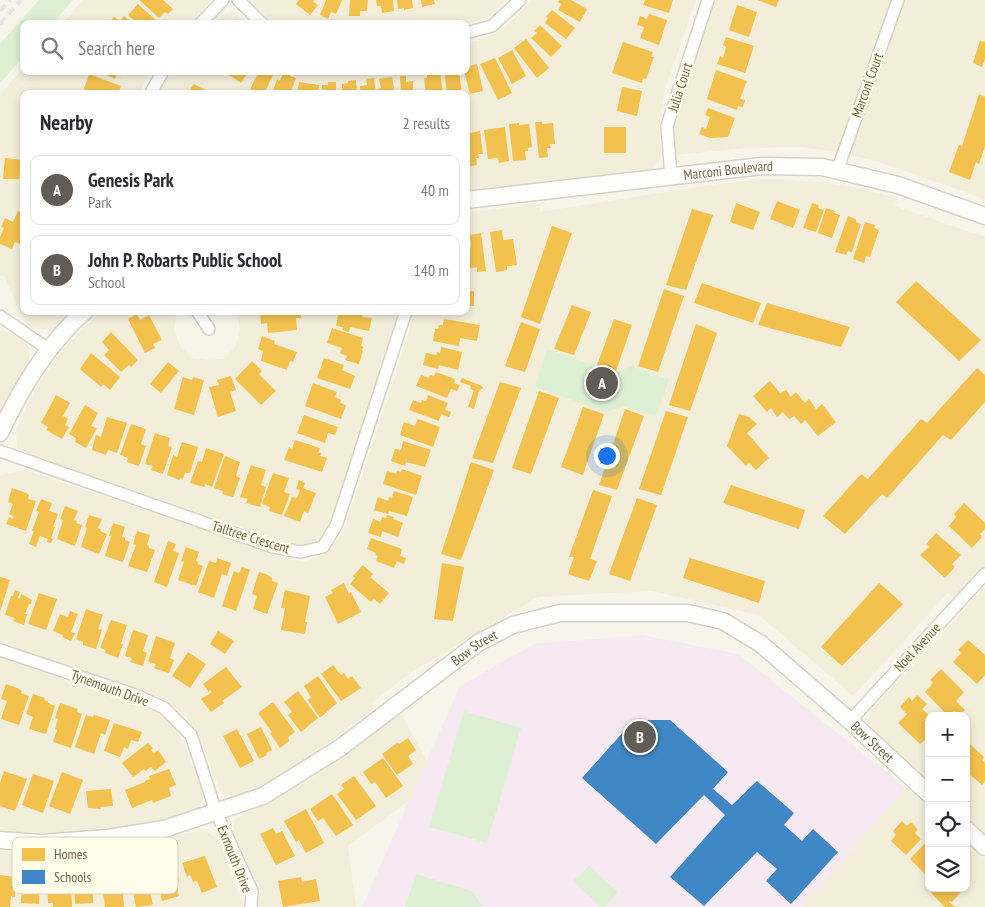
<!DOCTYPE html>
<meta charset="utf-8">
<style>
:root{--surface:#fff;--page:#f2f2f3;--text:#2b2b33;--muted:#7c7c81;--line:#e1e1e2;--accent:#615c56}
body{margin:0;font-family:"PT Sans Narrow",sans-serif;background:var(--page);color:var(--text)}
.controls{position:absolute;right:15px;bottom:15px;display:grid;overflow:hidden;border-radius:10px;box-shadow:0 2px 8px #0003}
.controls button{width:45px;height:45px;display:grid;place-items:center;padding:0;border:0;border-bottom:1px solid var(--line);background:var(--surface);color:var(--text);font:25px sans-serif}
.you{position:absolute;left:606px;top:455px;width:18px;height:18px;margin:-12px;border:4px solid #fff;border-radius:50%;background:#1a73e8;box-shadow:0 0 0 8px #1a73e833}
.badge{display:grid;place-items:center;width:32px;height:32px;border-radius:50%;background:var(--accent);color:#fff;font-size:16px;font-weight:700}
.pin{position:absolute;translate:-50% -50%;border:2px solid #fff;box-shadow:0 1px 5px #0006}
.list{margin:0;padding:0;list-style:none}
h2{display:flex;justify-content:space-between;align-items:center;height:65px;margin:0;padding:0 20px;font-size:21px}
h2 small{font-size:16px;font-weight:400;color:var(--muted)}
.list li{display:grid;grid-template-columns:32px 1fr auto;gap:15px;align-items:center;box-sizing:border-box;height:70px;margin:0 10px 10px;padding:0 10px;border:1px solid var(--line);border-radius:10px}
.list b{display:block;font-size:19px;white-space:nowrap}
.list p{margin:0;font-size:16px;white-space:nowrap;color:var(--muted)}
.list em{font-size:16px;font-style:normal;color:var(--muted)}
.icon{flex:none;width:28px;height:28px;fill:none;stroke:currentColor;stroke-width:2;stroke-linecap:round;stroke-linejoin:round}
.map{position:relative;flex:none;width:985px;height:907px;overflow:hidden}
.search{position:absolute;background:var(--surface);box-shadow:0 2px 8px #0003;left:20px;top:20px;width:450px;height:55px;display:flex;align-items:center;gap:12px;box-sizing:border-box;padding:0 18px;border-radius:10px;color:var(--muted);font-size:19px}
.panel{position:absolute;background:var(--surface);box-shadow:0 2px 8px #0003;left:20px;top:90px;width:450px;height:225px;border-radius:10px}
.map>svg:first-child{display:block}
.residential{fill:#f3eed9}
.education{fill:#f7e9f2}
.green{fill:#ddf0d3}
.homes{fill:#f2c14e}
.schools{fill:#3f88c5}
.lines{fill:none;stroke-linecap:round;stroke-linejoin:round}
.street-casing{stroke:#d6d2c8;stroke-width:14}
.secondary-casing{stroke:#d7d2c7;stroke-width:19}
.street{stroke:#fefefc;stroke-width:11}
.secondary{stroke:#fefefc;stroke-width:16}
.rail{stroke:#e6e2e5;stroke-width:4;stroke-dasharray:8 5;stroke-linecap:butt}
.labels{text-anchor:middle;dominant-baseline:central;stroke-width:5;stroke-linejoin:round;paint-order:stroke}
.street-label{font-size:14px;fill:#766448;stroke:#fffcea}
.key{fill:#fffcea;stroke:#d6ceb9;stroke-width:1}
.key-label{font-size:14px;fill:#766448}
</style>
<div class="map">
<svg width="985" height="907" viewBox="0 0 985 907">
<rect width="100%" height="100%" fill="#f7f5e9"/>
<g class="residential">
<path d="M83,0H211L190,24H62Z"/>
<path d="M252,0H506L486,18L466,24H277L257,8Z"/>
<path d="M530,0H696L664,92L660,118V159L652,169L466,192V94H158L171,71H466V43L477,41L498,32L517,15Z"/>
<path d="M713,0H985V199L879,162L838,152L801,147L744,148L676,155L673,141V120Z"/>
<path d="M232,12L249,24H212L218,16Z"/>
<path d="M24,67V71H150L139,94H24V311H72L53,330L33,329L22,318L5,277L0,275V95Z"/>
<path d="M771,179L822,182L863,189L897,198L894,206L985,237V565L954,599L948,593L853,696L759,615L652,591L538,597L412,672L371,703L375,708L297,766L253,792L236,797L223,794L219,788L200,739L185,715L159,697L0,642V476L8,473L26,470L289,559L305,561L321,556L342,535L394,380L409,331L412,311H466V213L541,203L539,212L730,182Z"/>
<path d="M100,311H177L174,329L180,346L192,358L207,360L224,359L235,347L240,331L237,315L233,311H397L394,329L328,528L321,537L311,544L298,546L24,454L17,447L16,429L36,388L62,350Z"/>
<path d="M0,331L20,337L29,347L30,360L0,415Z"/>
<path d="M985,588V837L966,820V716H929V786L872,734L867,721L872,709Z"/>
<path d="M0,657L146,708L160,714L175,728L184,744L203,793V802L194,813L146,825L82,835L17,832L0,830Z"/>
<path d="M401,713L430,767L422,791L348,846L356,907H258L257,894L233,833L234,821L242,814L311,779Z"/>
<path d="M907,788L929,809V888H966V843L985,860V907H801Z"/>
<path d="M203,830L218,839L239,894L243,907H0V850L34,854L78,853L117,849Z"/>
</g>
<path class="education" d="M643,635L738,654L907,788L801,907H362L460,686L534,644Z"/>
<g class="green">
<path d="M39,0H73L52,24H24V56L0,83V44Z"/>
<path d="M547,349L616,373L631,366L669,379L656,416L624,406L607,412L535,387Z"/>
<path d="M464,711L521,728L487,843L429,827Z"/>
<path d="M589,866L618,892L605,907H601L573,881Z"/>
<path d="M416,874L472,891L483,907H405Z"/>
</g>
<g class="homes">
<path d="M139,0H163L173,9L168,14L165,12L159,18Z"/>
<path d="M299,0H314L313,2L318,5L310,15L296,4Z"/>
<path d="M326,0H342L336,14L331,12L328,19L320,15Z"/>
<path d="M350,0H368L367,11H360V16H349Z"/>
<path d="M376,0H393L394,11L382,13L381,6H377Z"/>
<path d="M397,0H412L413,8L404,10V8L398,9Z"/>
<path d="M421,0H434L435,4L422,7Z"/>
<path d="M559,0H571L587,9L580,22L558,10L561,4L558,2Z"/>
<path d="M645,0H673L669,13L643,5Z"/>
<path d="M757,0H779L776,7Z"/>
<path d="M138,4L160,24H138L128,15Z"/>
<path d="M737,5L757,12L749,37L729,30Z"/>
<path d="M552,10L575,28L566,39L545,23L548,18L546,17Z"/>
<path d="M649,14L667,20L659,45L640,38L644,27L637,25L640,16L647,19Z"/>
<path d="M124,16L133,24L109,22L114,17L120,21Z"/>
<path d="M540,25L562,46L551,57L531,38L537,33L534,31Z"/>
<path d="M726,37L754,46L745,73L717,64L720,56L723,58L726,47L723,45Z"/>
<path d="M526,39L549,68L537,78L514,48Z"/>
<path d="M980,41L985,42V59L982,67L973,63Z"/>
<path d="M623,42L653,52L651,57H654L646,79L643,78L642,83L612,73Z"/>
<path d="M512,50L526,76L512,84L498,58Z"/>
<path d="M495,58L512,93L498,100L480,64Z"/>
<path d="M477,64L483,91L470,94L464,71H466V67Z"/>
<path d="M716,70L747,81L740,99L745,100L743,107L738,106L737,110L707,99Z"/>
<path d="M98,71H124L122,76L117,74L115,79Z"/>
<path d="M231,71H249L241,83L229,75Z"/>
<path d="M259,71H275L264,94H248Z"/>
<path d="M440,71L443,94H426L424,78H427V72Z"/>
<path d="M444,71H459L462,94H447Z"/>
<path d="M283,73L296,78L290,94H272L277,79L280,81Z"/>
<path d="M89,74L121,86L118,93L114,91L113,94H95L84,89Z"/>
<path d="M400,76H406V82L413,81V94H401Z"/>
<path d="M392,77L395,94H379L378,89L381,88L379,79Z"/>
<path d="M374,78L376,94H361L360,86L367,85L366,79Z"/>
<path d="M356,80L357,94H342V84L348,83V81Z"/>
<path d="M299,82L319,85L318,94H297Z"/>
<path d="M328,82H336V94H322V85H328Z"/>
<path d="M193,84L215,94H185L187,89L190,90Z"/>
<path d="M622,87L642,91L637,116L617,111Z"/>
<path d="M979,94L985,97V146L979,164L976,162L970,180L949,172L959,145L962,146Z"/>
<path d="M708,108L735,118L728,137L710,138L699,134L702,127L706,129L710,117L705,115Z"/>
<path d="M535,122H542V124L553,123L555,144H550L551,148H547L548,157L539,158Z"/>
<path d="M519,123V125L529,124L532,147L528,148V151H525L526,160L513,161L509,124Z"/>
<path d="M505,127L509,161L499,163L498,158L488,159L484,130Z"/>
<rect x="604" y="127" width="22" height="26"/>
<path d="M466,130H470V133L480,131L483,154H478L479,158H476L477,165L466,167Z"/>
<path d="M5,158L22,160L19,179H3Z"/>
<path d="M777,201L800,210L793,228L770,219Z"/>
<path d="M736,203L760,212L753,230L730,222Z"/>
<path d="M812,203L819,205L818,208L824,210L816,232L803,228Z"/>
<path d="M826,208L835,211L834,213L840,215L832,238L818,233Z"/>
<path d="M692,209L713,215L686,290L666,285Z"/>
<path d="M18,211L24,213V246L15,242L12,249L0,244V237L4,228L1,227L5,218L13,222Z"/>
<path d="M848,216L856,219V222L861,224L852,252L848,251L846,255L835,252Z"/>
<path d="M865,222L875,225L874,228L879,230L870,257L866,256L864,263L853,259Z"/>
<path d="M552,226L572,233L540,324L521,317Z"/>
<path d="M502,230L503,240L513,239L517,265L507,266V270L496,272L490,232Z"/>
<path d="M481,233L486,271L477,272V267L466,269V247H471L470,235Z"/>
<path d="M916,281L981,340L959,361L896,302Z"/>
<path d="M702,283L761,303L753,323L694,303Z"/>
<path d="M664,289L684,296L658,372L638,366Z"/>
<rect x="466" y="291" width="8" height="15"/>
<path d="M767,303L850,327L841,347L758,325Z"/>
<path d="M572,305L591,312L574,355L554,349Z"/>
<path d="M260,311H275V314L301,312V318H296L297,330L268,333L267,323L261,324Z"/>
<path d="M339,311H360L359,314H363L362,317L372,318L369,331L350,327L349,332L342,330L343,327L336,326Z"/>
<path d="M137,314L140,320L149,315L162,340L153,344L155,348L145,353L128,319Z"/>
<path d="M444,319L480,325L477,341L460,338L459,346L433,341L435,329H438L439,325H443Z"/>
<path d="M614,319L632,325L616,371L597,365Z"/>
<path d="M521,322L540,329L525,372L505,366Z"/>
<path d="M696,324L717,333L690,411L669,405Z"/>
<path d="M332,328L363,338L361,346L363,347L362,350L363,351L359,364L345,360L347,356L340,353L342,348L327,343Z"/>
<path d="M111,332L138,360L131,367L129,365L121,372L104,355L109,350L102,342Z"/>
<path d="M262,336L275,341L274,344L297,352L293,362L290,361L287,370L261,361L263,351L258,349Z"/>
<path d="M441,347L462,352L458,370L439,365L438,369L423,365L426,353L436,355L437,352L440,353Z"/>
<path d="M91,353L120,377L110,390L103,384L101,387L80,369Z"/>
<path d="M324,358L344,365L342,370L355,376L350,389L317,378Z"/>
<path d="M252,361L262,371L259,374L276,391L261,405L235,379Z"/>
<path d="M168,362L179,371L161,393L150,384Z"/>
<path d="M977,368L985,375V402L951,440L943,435L887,498L882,494L845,534L823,516L861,474L868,479L921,419L927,423Z"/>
<path d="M436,372L455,379L454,383L460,385L457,391L451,389L447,398L416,386L421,375L429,378L430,375L434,376Z"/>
<path d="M231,376L236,390L230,392L236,411L218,417L209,387L219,385L217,380Z"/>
<path d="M183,377L192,380L193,377L204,380L194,415L174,409Z"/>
<path d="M462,378L482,386L483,388L479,391L474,409L468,407L474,390L470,389L471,386L460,382Z"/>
<path d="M770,381L780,393L786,390L791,397L796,392L805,403L809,399L816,409L822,404L836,422L818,436L805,420L801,424L794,416L789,419L783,412L777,417L771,408L767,412L753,396Z"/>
<path d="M500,382L521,388L493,463L472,458Z"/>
<path d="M313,383L337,392L335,397L341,400L340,403L346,405L341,419L305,406Z"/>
<path d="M539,391L559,398L531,474L512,468Z"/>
<path d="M56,395L70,403L63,416L68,419L65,425L69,427L62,439L46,430L48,427L41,423Z"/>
<path d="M428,395L448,403L445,410L451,412L449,417L441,414L439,421L409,410L413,400L421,403L422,400L426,401Z"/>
<path d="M85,405L98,413L91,426L97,428L86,448L75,442L76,438L69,434Z"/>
<path d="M583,407L604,414L583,475L561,467Z"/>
<path d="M625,409L644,416L617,490L599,485Z"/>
<path d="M666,411L688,417L661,495L639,489Z"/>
<path d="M739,414L749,417L757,424L747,433L769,458L756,470L749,463L746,466L727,446Z"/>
<path d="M304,415L338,427L335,435L328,433L325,443L297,433Z"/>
<path d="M107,417L127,423L117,453L108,450L106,455L92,450L96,435L101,437Z"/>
<path d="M418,419L440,427L433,447L400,435L404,422L415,426Z"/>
<path d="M131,424L146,429L141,444L146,446L139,466L127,462L128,458L120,455Z"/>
<path d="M155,433L170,438L168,446L172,447L163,474L151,470L153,466L145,464Z"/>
<path d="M295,440L320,448L318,453H321L320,456L327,458L322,472L284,460L289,447L292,449Z"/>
<path d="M403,441L431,450L425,467L406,462L405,466L391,461L395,449L401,450Z"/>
<path d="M182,442L198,447L190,473H185L183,479L180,478L179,480L167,475L173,455L177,457Z"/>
<path d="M206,448L224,454L212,487L205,484L204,487L190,483L198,461L202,462Z"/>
<path d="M225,456L240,462L236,476L240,478L233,497L222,494L223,491L214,488Z"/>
<path d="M471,462L494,470L461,560L441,554Z"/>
<path d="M251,465L266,470L261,485L266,487L260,507L246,503L248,499L240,497Z"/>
<path d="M402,469L422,476L416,495L383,484L387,471L396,474L397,471L401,472Z"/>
<path d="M273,473L289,478L284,492L290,494L282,515L269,511L270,507L262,504Z"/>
<path d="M299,480L305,483L303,488L316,493L308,513L304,511L300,522L284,516L292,497L297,498L300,490L296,489Z"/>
<path d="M731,485L805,510L799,529L723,503Z"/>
<path d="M12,488L26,493L29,495L28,499L36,501L26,531L6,524L9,517L13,519L14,516L9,514L13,504L8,502Z"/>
<path d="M593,490L612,496L590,559L597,561L589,581L568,574L574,557H569Z"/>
<path d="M394,491L413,497L407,516L389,511L388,514L374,510L378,497L388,501L389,497L392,498Z"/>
<path d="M637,498L657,505L630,581L609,574Z"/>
<path d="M41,499L52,503L49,511L58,514L53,527H55L51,538L53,539L51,543L47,542L48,539L40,536L36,547L29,544L34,531H32L39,512L36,511Z"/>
<path d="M964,503L985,523V529L980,534L982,537L972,548L949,526L956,517L954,514Z"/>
<path d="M65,506L78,511L74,520L77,521L76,523L82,525L75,546L57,539L63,520L60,519Z"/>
<path d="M89,515L102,519L98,528L101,529L100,531L107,534L99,554L81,547L87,528L85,527Z"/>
<path d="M387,515L394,517L393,519L403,523L398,537L382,531L381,537L368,533L373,519L381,522L382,517L386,518Z"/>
<path d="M113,523L125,527L122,537L125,538V540L130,542L123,562L105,556L111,536H109Z"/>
<path d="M137,531L150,535L147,545L149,546V548L155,550L147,572L128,566L136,545L133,544Z"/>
<path d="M936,533L961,555L952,564L955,567L945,578L920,555L929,547L926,544Z"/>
<path d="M371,538L402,549L400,556L406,558L404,564L397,561L394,568L376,561L378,556L375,555L376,553L367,549Z"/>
<path d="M168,541L176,544L173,551L179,553L167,587L154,582Z"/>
<path d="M186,547L199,552L196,561L198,562V564L203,566L196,586L178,580L184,562L181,561Z"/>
<path d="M217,558L231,563L227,576L222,574L214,598L198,592L209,561L216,563Z"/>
<path d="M690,558L765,581L759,603L683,578Z"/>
<path d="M442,563L464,567L453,621L434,619Z"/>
<path d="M363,565L373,574L370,577L389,593L380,604L374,599L371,602L350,584L355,578L353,576Z"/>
<path d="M242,567L250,570L236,611L222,606L234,571L239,573Z"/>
<path d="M259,572L268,575L272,578V581L278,583L267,614L253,609L257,596L252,594Z"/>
<path d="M0,577L10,580L0,612Z"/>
<path d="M344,583L349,594L351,592L361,612L338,624L325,597L333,593L331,590Z"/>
<path d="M879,583L903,604L842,666L821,647Z"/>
<path d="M15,590L20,592L18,598L20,599L21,594L32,600L31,604H29L25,614H27L24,625L13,621L15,618L5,615L11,596H13Z"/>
<path d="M285,590L310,596L305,622H307L305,634L281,630L285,608H281Z"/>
<path d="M39,593L57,599L46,630L28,624Z"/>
<path d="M86,609L103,615L98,629L102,630L96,649L83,645V642L76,639Z"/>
<path d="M70,611L78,614L71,632L75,633L71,641L62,637L63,635L53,631L60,614L68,617Z"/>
<path d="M111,620L127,625L121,644H123L118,658L105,653L106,650L100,648Z"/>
<path d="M133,630L148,635L143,651L147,653L143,666L130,662L132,658L125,656Z"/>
<path d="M218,631L234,641L225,654L210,644Z"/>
<path d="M156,636L175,643L170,658L174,660L169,673L154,668L156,664L148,662Z"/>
<path d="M968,640L985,655V675L977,684L953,662L961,653L958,650Z"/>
<path d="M188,652L206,664L190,688L172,676Z"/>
<path d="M333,665L341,675L344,673L348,679L352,676L361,688L341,701L321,674Z"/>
<path d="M226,667L242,687L222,701L224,703L211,712L201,699L212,692L210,690L209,692L203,684Z"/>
<path d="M941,669L964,692L956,701L965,710L959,716L954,711L948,716L925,692L933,683L930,680Z"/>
<path d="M318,676L337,703L320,718L308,700L311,697L304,686Z"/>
<path d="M6,684L17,688L22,691L21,693L29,696L19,725L1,719L7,701L1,699Z"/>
<path d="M298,691L318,718L301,732L288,715L292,712L284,702Z"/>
<path d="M33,694L45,698L44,700L48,701V703L55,706L46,734L29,729L33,717L26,714Z"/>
<path d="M917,695L927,704L922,709L929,715V730L927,732L929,736L920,744L898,723L907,714L900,707L909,697L912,701Z"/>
<path d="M273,702L295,732L288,737L289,741L280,748L270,733L272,732L258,713Z"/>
<path d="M60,703L78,709L77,712L82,714L71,748L53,742L57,730L55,729L58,719L55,718Z"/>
<path d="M86,715L93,717L94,715L110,720L105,735L101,733L94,754L75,747Z"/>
<path d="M114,723L142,732L138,742L131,740L128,749L124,747L120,757L104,751Z"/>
<path d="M261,727L272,750L266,753L267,755L259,759L247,734Z"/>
<path d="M237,729L254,761L240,768L223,736Z"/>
<path d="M408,738L416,750L408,756L413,764L397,775L382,754L397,743L399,744Z"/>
<path d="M148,743L153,748L151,750L154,753L158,750L166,762L155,771L151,767L145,771L144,769L133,777L122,763Z"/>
<path d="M969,743L984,757L982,760L985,763V781L982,785L966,771V745Z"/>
<path d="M383,758L403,786L386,798L375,782L371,784L363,772Z"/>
<path d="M169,769L176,785L169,788L171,796L153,803L152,800L132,808L125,790L145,782V781L150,779L149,776Z"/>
<path d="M4,771L27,779L15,811L0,806V783Z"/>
<path d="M62,772L83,780L70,814L49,806Z"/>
<path d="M33,774L54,781L43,813L22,805Z"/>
<path d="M354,776L376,806L356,820L337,794L344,789L341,785Z"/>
<path d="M111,789L113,806L100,807L101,809L88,808L86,791Z"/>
<path d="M332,794L353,825L336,836L323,818L318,821L310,809Z"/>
<path d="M306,809L324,843L306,853L299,840L296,842L284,821Z"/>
<path d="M902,821L907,826L911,822L918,829L915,833L921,839L906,855L891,841L896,835L893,831Z"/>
<path d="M273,828L276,834L282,831L295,856L276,865L260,834Z"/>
<path d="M926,842L929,845V875H926L910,859Z"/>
<path d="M205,856L217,887L202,893L197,881L193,882L190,875L187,877L182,863Z"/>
<path d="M174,863L179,881L176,882L179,896L162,901L154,868Z"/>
<path d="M149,868L153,891L150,892L153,905L136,907L129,872Z"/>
<path d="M121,873L124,907H105L101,876Z"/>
<path d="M0,875L16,877L15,897L11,896L10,907H0Z"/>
<path d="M22,877L40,878L39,904L21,903Z"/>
<path d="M97,877L98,892H93V903L75,904L74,878Z"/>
<path d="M301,877L302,882L316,879L320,901L283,907L278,881Z"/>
<path d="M47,878H71L72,907H53V903H48Z"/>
<path d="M935,888H964L952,902L950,901L949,902L955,907H945L931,893Z"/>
</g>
<path class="schools" d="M634,720H670L728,772L713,789L732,805L757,781L794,813L784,825L802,841L813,829L838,852L791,904L766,881L777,869L757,852L704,906L670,877L725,815L704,795L656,844L582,778Z"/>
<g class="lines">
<defs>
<g id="street">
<path d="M238,0L263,24"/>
<path d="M200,24L223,0"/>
<path d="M466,33L492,26L520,0"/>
<path d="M150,94L163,71"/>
<path d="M837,171L898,0"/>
<path d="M671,176L667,126L708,0"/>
<path d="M197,311L209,329"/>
<path d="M0,316L48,349"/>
<path d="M0,451L273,547L301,552L323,547L336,526L406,311"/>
<path d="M0,650L138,696L164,708L191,735L216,812L252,891L251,907"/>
<path d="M850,721L985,574"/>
</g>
<g id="secondary">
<path id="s1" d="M466,200L762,166L822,167L898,185L985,216"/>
<path d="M0,433C21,388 47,344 85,311"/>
<path d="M966,829L985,847"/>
<path id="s2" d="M0,840L41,843L108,838L164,829L263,796L340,748L478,643L513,625L560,613H688L723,621L761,644L850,721L929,794"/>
</g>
</defs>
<use href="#street" class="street-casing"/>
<use href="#secondary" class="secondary-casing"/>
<use href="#street" class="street"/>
<use href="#secondary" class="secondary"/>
<g class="rail">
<path d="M0,11L10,0"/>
<path d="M0,24L21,0"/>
</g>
</g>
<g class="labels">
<g class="street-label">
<text transform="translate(867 85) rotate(-70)">Marconi Court</text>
<text transform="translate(680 87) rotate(-72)">Julia Court</text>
<text stroke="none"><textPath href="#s1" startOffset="264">Marconi Boulevard</textPath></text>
<text transform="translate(251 537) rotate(17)">Talltree Crescent</text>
<text transform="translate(917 647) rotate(-47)">Noel Avenue</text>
<text stroke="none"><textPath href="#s2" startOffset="528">Bow Street</textPath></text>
<text transform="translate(110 688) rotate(20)">Tynemouth Drive</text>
<text stroke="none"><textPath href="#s2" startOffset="978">Bow Street</textPath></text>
<text transform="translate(235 859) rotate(68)">Exmouth Drive</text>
</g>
</g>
<rect x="12" y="837" width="166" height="57" rx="8" class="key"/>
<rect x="22" y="848" width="23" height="13" fill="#f2c14e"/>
<rect x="22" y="870" width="23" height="14" fill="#3f88c5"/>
<g class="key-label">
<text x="54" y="859">Homes</text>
<text x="54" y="882">Schools</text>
</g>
</svg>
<div class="controls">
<button>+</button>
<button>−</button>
<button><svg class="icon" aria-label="locate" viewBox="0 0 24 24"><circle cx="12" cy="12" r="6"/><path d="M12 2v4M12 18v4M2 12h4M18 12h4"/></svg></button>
<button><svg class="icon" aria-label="layers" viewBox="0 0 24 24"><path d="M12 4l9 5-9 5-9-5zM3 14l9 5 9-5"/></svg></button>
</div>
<div class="you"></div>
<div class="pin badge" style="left:602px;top:383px">A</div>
<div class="pin badge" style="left:640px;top:737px">B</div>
<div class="search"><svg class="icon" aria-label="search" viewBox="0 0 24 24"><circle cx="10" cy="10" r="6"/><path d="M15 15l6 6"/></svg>Search here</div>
<section class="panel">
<h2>Nearby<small>2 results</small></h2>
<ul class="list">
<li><span class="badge">A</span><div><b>Genesis Park</b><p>Park</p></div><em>40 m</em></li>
<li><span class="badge">B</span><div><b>John P. Robarts Public School</b><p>School</p></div><em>140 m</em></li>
</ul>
</section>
</div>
